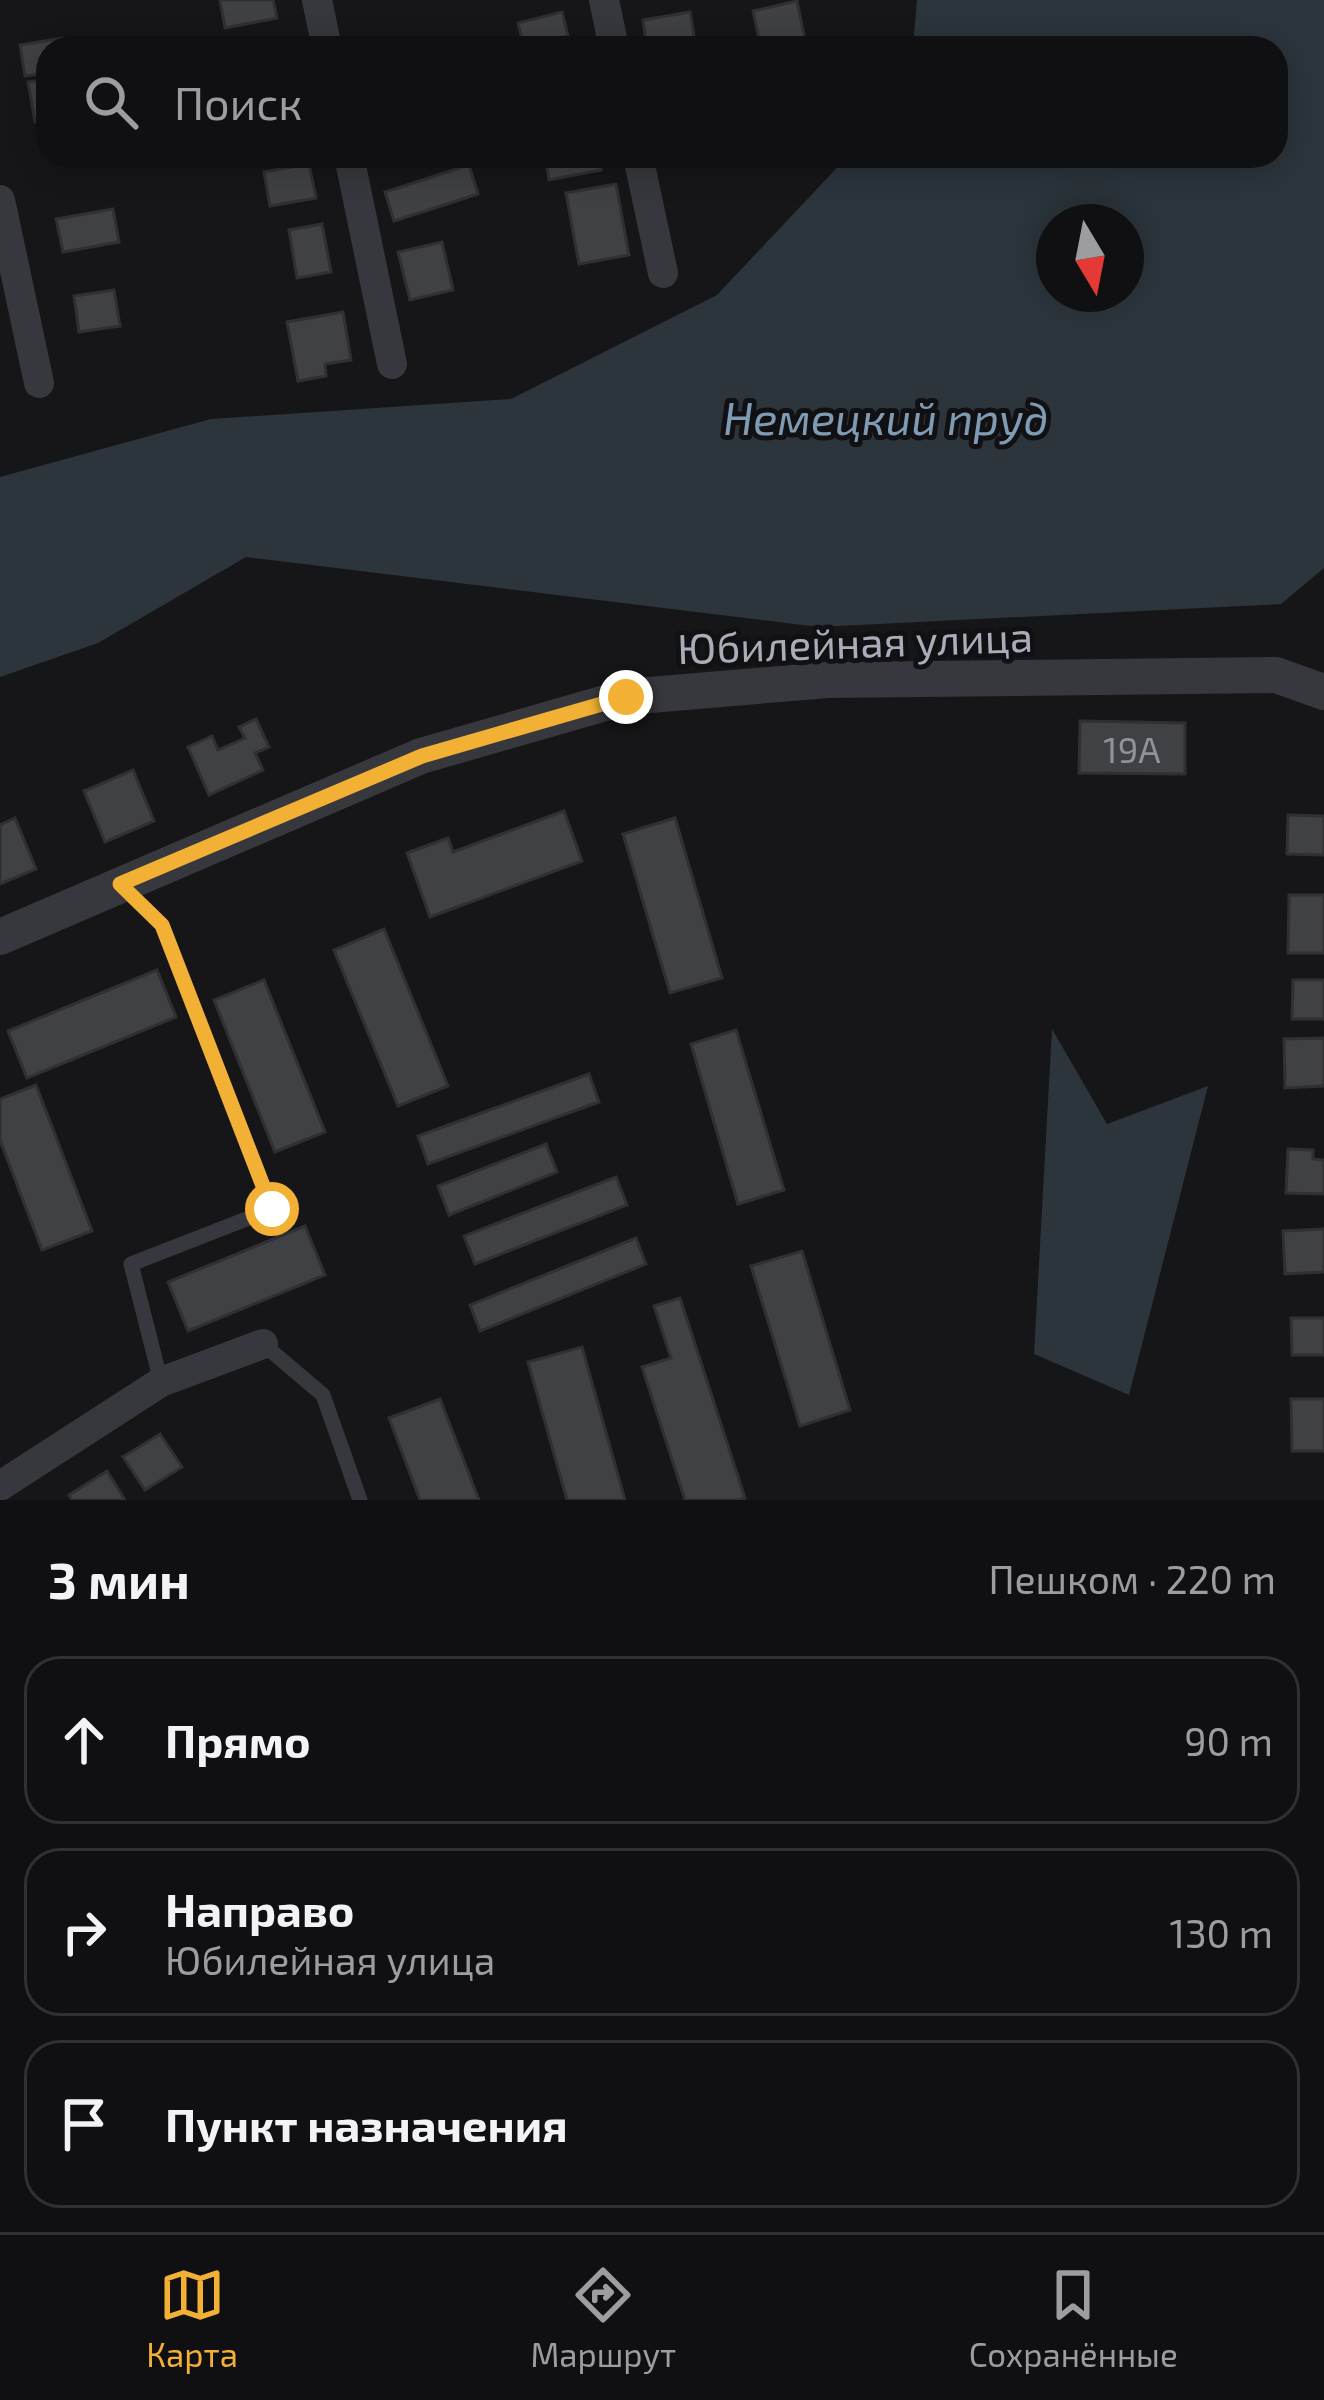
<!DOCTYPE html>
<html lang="ru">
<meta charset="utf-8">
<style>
:root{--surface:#101012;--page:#19191b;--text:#f1f3f6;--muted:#9c9d9f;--line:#303032;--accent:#f2b134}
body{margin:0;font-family:"Exo 2",sans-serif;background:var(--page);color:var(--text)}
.compass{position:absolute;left:1036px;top:204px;width:108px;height:108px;border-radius:50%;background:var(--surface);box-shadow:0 6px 30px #0003;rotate:170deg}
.stop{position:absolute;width:36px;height:36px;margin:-27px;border:9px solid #f2b134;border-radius:50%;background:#fff}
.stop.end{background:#f2b134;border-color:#fff;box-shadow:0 3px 12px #0008}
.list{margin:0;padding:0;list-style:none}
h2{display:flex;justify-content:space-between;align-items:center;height:156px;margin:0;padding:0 48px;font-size:51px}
h2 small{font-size:39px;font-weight:400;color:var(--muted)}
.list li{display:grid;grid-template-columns:78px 1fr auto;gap:36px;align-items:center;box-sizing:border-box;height:168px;margin:0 24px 24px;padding:0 24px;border:3px solid var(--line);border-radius:36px}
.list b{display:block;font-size:45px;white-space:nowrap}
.list p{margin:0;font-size:39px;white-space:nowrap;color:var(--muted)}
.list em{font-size:39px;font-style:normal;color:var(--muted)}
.icon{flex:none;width:66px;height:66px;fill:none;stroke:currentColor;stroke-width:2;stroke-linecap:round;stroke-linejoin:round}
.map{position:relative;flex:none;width:1324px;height:1500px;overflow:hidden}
.search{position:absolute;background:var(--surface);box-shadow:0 6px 30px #0003;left:36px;right:36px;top:36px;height:132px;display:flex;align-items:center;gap:30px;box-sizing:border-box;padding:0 42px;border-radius:36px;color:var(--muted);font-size:45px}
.sheet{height:732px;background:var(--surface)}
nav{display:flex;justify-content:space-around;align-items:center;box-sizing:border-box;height:168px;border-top:3px solid var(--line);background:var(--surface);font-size:33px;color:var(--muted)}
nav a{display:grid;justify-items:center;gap:6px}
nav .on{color:var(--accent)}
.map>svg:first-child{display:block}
.water{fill:#2c353c;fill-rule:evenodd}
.building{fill:#404145;stroke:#303034;stroke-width:3}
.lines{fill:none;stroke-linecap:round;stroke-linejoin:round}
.service{stroke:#37383d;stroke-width:15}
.minor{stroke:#37383d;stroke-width:30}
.tertiary{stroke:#37383d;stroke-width:36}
.route{stroke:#f2b134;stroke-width:15}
.labels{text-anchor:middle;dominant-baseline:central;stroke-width:10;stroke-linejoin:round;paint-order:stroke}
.number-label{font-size:36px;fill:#8e929b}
.street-label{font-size:42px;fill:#a8adb8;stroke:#111113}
.water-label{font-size:45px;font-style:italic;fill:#7f9bb3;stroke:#111113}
</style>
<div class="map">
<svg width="1324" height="1500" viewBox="0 0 1324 1500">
<rect width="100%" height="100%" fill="#161618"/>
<g class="water">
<path d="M917,0H1324V568L1281,604L819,627L246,557L98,643L0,677V477L211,419L511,399L717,295L848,156H1276V48H913ZM1054,222H1126V294H1054Z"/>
<path d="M1052,1029L1107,1124L1208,1086L1129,1395L1034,1354Z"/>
</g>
<g class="building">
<path d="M220,0H273L277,18L225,28Z"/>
<path d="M797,1L805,39L761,48L753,11Z"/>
<path d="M562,12L568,36L524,47L518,23Z"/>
<path d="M690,12L696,48H647L643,20Z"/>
<path d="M63,38L64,48H48V73L25,76L20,45Z"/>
<path d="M48,79V119L35,122L28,82Z"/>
<path d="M545,156H599L601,170L549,180Z"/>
<path d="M309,164L316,198L270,206L264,172Z"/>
<path d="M469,165L478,194L394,221L385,192Z"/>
<path d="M616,184L629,255L579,264L566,193Z"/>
<path d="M113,209L119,242L63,252L56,219Z"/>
<path d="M322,224L331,272L297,278L289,230Z"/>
<path d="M442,242L453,290L410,300L398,252Z"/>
<path d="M114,290L120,326L79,332L74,296Z"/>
<path d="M343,312L351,360L325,364L326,376L298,381L287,322Z"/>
<path d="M256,719L269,747L255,753L263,770L209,795L188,747L212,736L218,750L245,738L239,727Z"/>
<path d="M1080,721L1185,723V774L1079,773Z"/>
<path d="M133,770L154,821L105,842L84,791Z"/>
<path d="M564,811L582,861L430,917L407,853L448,838L453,852Z"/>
<path d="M1288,815L1324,816V855L1287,854Z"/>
<path d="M15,818L36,869L0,884V825Z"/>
<path d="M675,818L722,978L670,993L623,834Z"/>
<path d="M1289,895H1324V953H1288Z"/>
<path d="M384,929L448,1086L398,1106L334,950Z"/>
<path d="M157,970L176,1017L27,1078L8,1031Z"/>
<path d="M264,980L325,1132L275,1152L214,1000Z"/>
<path d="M1293,980H1324V1019H1292Z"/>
<path d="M736,1030L784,1190L738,1204L691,1044Z"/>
<path d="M1324,1038V1086L1285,1088L1284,1039Z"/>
<path d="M589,1074L599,1102L428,1164L418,1136Z"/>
<path d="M36,1085L92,1231L42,1250L0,1140V1099Z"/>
<path d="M546,1144L557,1172L449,1215L438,1186Z"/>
<path d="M1288,1149L1313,1150V1159L1324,1160V1194L1286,1193Z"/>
<path d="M616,1177L627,1205L475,1264L464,1236Z"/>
<path d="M305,1226L325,1275L188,1331L168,1282Z"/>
<path d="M1324,1229V1272L1285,1274L1283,1231Z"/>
<path d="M636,1238L646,1264L480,1331L470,1305Z"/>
<path d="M802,1251L850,1410L800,1426L751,1266Z"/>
<path d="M680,1298L745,1498L739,1500H685L642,1367L671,1358L654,1306Z"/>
<path d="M1291,1318H1324V1355H1292Z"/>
<path d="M582,1347L625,1500H567L528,1362Z"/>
<path d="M440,1399L479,1500H420L389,1418Z"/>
<path d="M1291,1399H1324V1451H1292Z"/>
<path d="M160,1434L182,1467L145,1490L123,1457Z"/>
<path d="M107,1471L125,1500H72L69,1495Z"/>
</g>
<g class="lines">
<g class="service">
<path d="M122,886L162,925L272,1209L131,1264L161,1382"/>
<path d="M263,1344L323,1395L360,1500"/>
</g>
<g class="minor">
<path d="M317,0L327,48"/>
<path d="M604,0L614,48"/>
<path d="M349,156L392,364"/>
<path d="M638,156L663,273"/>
<path d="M0,200L39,383"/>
<path d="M0,1486L161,1382L263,1344"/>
</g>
<path class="tertiary" d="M0,937L421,756L626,697L828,680L1276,675L1324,692"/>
</g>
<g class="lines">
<path class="route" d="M272,1209L162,925L120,884L422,756L626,697"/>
</g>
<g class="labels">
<g class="number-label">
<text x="1132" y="748">19А</text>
</g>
<g class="street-label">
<text transform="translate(855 641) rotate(-2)">Юбилейная улица</text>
</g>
<g class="water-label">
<text x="886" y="417">Немецкий пруд</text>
</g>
</g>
</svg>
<svg class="compass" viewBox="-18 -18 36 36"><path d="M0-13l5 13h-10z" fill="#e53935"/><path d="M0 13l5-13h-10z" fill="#9c9d9f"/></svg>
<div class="stop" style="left:272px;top:1209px"></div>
<div class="stop end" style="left:626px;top:697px"></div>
<div class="search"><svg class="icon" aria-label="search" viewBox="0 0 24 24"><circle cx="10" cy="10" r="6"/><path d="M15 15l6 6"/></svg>Поиск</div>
</div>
<section class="sheet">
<h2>3 мин<small>Пешком · 220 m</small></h2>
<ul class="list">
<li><svg class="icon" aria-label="ahead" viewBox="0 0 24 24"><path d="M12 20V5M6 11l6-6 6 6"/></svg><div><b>Прямо</b></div><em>90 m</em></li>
<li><svg class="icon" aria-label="right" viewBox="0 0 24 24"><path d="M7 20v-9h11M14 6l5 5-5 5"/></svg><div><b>Направо</b><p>Юбилейная улица</p></div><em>130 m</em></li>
<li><svg class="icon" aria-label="arrive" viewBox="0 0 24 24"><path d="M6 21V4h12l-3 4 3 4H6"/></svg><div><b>Пункт назначения</b></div></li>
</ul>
</section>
<nav>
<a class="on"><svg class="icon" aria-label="map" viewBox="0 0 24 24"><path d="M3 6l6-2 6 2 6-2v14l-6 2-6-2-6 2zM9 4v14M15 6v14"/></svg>Карта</a>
<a><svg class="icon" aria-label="directions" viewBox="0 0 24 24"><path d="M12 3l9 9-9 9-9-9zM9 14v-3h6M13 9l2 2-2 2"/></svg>Маршрут</a>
<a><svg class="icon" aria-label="saved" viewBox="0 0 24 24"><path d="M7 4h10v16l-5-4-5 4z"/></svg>Сохранённые</a>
</nav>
